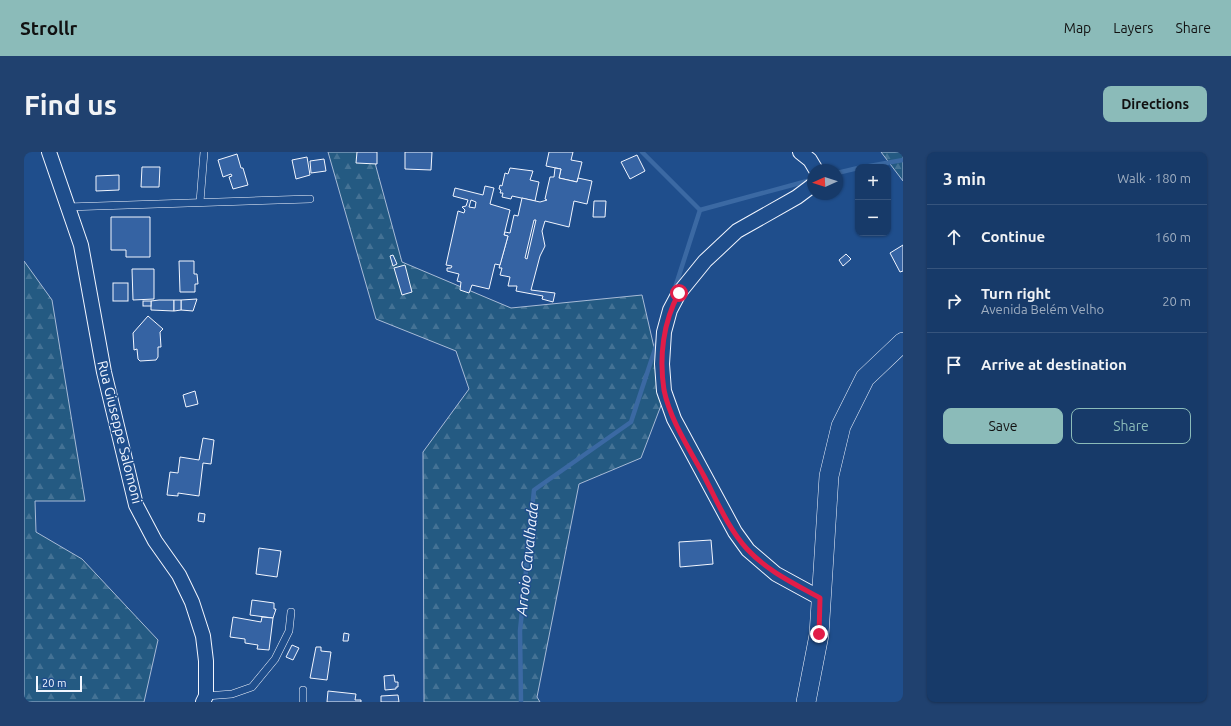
<!DOCTYPE html>
<meta charset="utf-8">
<style>
:root{--surface:#173a69;--page:#20416f;--text:#f1f3f6;--muted:#9eadc0;--line:#36547d;--accent:#8bbbb9}
body{margin:0;font-family:Ubuntu,sans-serif;background:var(--page);color:var(--text)}
.controls{position:absolute;right:12px;top:12px;display:grid;overflow:hidden;border-radius:8px;box-shadow:0 1px 3px #0004}
.controls button{width:36px;height:36px;display:grid;place-items:center;padding:0;border:0;border-bottom:1px solid var(--line);background:var(--surface);color:var(--text);font:20px sans-serif}
.compass{position:absolute;left:783px;top:12px;width:36px;height:36px;border-radius:50%;background:var(--surface);box-shadow:0 1px 3px #0004;rotate:267deg}
.scale{position:absolute;left:12px;bottom:10px;width:46px;box-sizing:border-box;padding-left:4px;border:2px solid #f2f6ff;border-top:0;font-size:11px;line-height:14px;white-space:nowrap;color:#f2f6ff;-webkit-text-stroke:3px #1f4e8c;paint-order:stroke}
.stop{position:absolute;width:12px;height:12px;margin:-9px;border:3px solid #e11d48;border-radius:50%;background:#fff}
.stop.end{background:#e11d48;border-color:#fff;box-shadow:0 1px 4px #0008}
.list{margin:0;padding:0;list-style:none}
h2{display:flex;justify-content:space-between;align-items:center;height:52px;margin:0;padding:0 16px;font-size:17px}
h2 small{font-size:13px;font-weight:400;color:var(--muted)}
.list li{display:grid;grid-template-columns:26px 1fr auto;gap:12px;align-items:center;box-sizing:border-box;height:64px;padding:0 16px;border-top:1px solid var(--line)}
.list b{display:block;font-size:15px;white-space:nowrap}
.list p{margin:0;font-size:13px;white-space:nowrap;color:var(--muted)}
.list em{font-size:13px;font-style:normal;color:var(--muted)}
.actions{display:flex;gap:8px;padding:12px 16px}
.actions a{flex:1;padding:9px 0;border:1px solid var(--accent);border-radius:8px;text-align:center;font-size:14px;color:var(--accent)}
.actions .main{background:var(--accent);color:#111}
.icon{flex:none;width:22px;height:22px;fill:none;stroke:currentColor;stroke-width:2;stroke-linecap:round;stroke-linejoin:round}
.map{position:relative;flex:none;width:879px;height:550px;overflow:hidden;border-radius:8px}
header{display:flex;align-items:center;gap:24px;box-sizing:border-box;height:56px;padding:0 20px;background:var(--accent);color:#111}
header strong{font-size:19px}
nav{display:flex;gap:22px;margin-inline-start:auto;font-size:14px}
.intro{display:flex;align-items:center;justify-content:space-between;box-sizing:border-box;height:96px;padding:0 24px}
h1{margin:0;font-size:28px}
.button{padding:10px 18px;border-radius:8px;background:var(--accent);color:#111;font-size:14px;font-weight:700}
main{display:flex;gap:24px;padding:0 24px}
aside{flex:1;background:var(--surface);border-radius:8px;box-shadow:0 1px 3px #0004}
.map>svg:first-child{display:block}
.forest{fill:url(#forest-firs);stroke:#a8bbd7}
.lines{fill:none;stroke-linecap:round;stroke-linejoin:round}
.stream{stroke:#3b69a3;stroke-width:4.5}
.building{fill:#3563a3;stroke:#f2f6ff;fill-rule:evenodd}
.lane-casing{stroke:#f2f6ff;stroke-width:8}
.street-casing{stroke:#f2f6ff;stroke-width:16}
.secondary-casing{stroke:#f2f6ff;stroke-width:20}
.lane{stroke:#1f4e8c;stroke-width:7}
.street{stroke:#1f4e8c;stroke-width:14}
.secondary{stroke:#1f4e8c;stroke-width:19}
.route{stroke:#e11d48;stroke-width:5}
.labels{text-anchor:middle;dominant-baseline:central;stroke-width:3;stroke-linejoin:round;paint-order:stroke}
.street-label{font-size:14px;fill:#f2f6ff;stroke:#1f4e8c}
.water-label{font-size:15px;font-style:italic;fill:#f2f6ff;stroke:#1f4e8c}
</style>
<header>
<strong>Strollr</strong>
<nav><a>Map</a><a>Layers</a><a>Share</a></nav>
</header>
<div class="intro"><h1>Find us</h1><a class="button">Directions</a></div>
<main>
<div class="map">
<svg width="879" height="550" viewBox="0 0 879 550">
<defs>
<pattern id="forest-firs" width="22" height="20" patternUnits="userSpaceOnUse"><rect width="22" height="20" fill="#245a82"/><path d="M5 1l3.5 6h-7zM16 11l3.5 6h-7z" fill="#447295"/></pattern>
</defs>
<rect width="100%" height="100%" fill="#1f4e8c"/>
<g class="forest">
<path d="M304,0H348L378,110L487,156L618,143L641,243L617,306L555,332L513,545L516,550H400L399,300L445,237L432,199L352,167Z"/>
<path d="M857,0H879V29Z"/>
<path d="M0,109L28,148L61,349H11L12,380L58,407L134,488L120,550H0Z"/>
</g>
<g class="lines">
<g class="stream">
<path d="M618,0L676,58"/>
<path d="M840,15L879,8"/>
<path d="M813,21L834,16"/>
<path d="M650,139L676,58L787,28"/>
<path d="M497,550L496,479L510,338L607,270L634,188"/>
</g>
</g>
<g class="building">
<path d="M333,0H353V12L332,11Z"/>
<path d="M381,0H408L407,18L381,17Z"/>
<path d="M525,0H549L547,8L558,10L553,30L535,26L537,17L522,14Z"/>
<path d="M213,2L217,16H219L224,33L209,37L205,25L208,24L207,22L199,25L194,8Z"/>
<path d="M613,3L621,19L606,27L597,10Z"/>
<path d="M283,5L286,23L272,27L268,8Z"/>
<path d="M300,7L302,19L287,21L286,9Z"/>
<path d="M118,15H136L135,35H117Z"/>
<path d="M486,16L509,19L506,28L515,30L511,49L488,44L487,47L478,45L479,41H476L477,38L475,37L476,33L478,34L481,21L484,22Z"/>
<path d="M531,16L537,17L535,26L553,30L554,26L568,29L563,52L550,49L545,75L521,69L518,79L521,94L516,104L507,138L531,141L529,150L518,147L519,144L492,139L493,134H484L486,125L476,123L478,116H475L484,84L480,83L481,80L486,81L490,63L494,64L498,46L516,50L523,48L521,47L526,25H530ZM510,68H512L503,107L501,106Z"/>
<path d="M95,23V38L72,39V24Z"/>
<path d="M461,34L470,36L466,52L486,58L480,83L484,84L476,113L471,112L465,137L448,133L445,141L436,138L437,130L433,129L435,122L423,119V116H427L428,114L422,113L434,59L440,61L441,58L438,55L442,54L444,48L429,44L431,36L459,43ZM447,48L452,50L451,56L445,55Z"/>
<path d="M570,49H582L581,65H569Z"/>
<path d="M87,65H126V105H102V98H87Z"/>
<path d="M879,93V119L876,120L866,101Z"/>
<path d="M822,102L827,107L819,114L815,108Z"/>
<path d="M369,103L373,112L369,114L366,104Z"/>
<path d="M155,109H170V122H173L174,132H171V140H156Z"/>
<path d="M381,113L388,140L378,143L370,116Z"/>
<path d="M108,117H130V147L109,148Z"/>
<rect x="89" y="131" width="15" height="18"/>
<path d="M173,147L169,159L157,158V148Z"/>
<path d="M135,148H150V159L127,158V149Z"/>
<path d="M150,148H157V158L150,159Z"/>
<rect x="119" y="149" width="8" height="5"/>
<path d="M124,164L139,177L136,180L137,195H134V205L132,208L116,209L114,207L113,197L110,198L109,181Z"/>
<path d="M171,239L174,252L162,255L159,243Z"/>
<path d="M179,286L190,288L187,312L179,311L175,344L154,341V344L143,343L146,320L154,321L156,305L175,308Z"/>
<path d="M175,361L181,362L180,370L174,369Z"/>
<path d="M687,388L689,412L656,415L655,390Z"/>
<path d="M235,396L257,399L253,425L232,422Z"/>
<path d="M228,448L250,451V457H252L249,466L226,463Z"/>
<path d="M209,465L237,470L238,465L249,466L245,498L233,497L234,493L221,491V487L206,485Z"/>
<path d="M320,481L325,482L324,489H319Z"/>
<path d="M268,493L275,496L269,508L262,505Z"/>
<path d="M292,495H297V499L307,500L303,528L286,526Z"/>
<path d="M370,523L371,530H374V535H372V537L361,538L360,524Z"/>
<path d="M304,539L332,542L331,548H337V550H303Z"/>
<path d="M374,543L375,550H357V544Z"/>
</g>
<g class="lines">
<defs>
<g id="lane">
<path d="M176,50L180,0"/>
<path d="M43,55L286,47"/>
<path d="M279,538V550"/>
<path d="M182,544L208,542L228,535L251,507L265,479L267,460"/>
</g>
<g id="street">
<path d="M25,0L57,93L80,220L112,353L131,389L155,423L168,450L179,484L182,509V544L179,550"/>
<path d="M776,0L786,8L792,18"/>
<path d="M789,33L773,45L713,79L681,109L655,141L646,158L640,180L638,212L640,239L650,267L711,380L724,398L752,422L796,446"/>
</g>
<path id="secondary" d="M782,550L795,483L805,324L817,274L841,226L879,190"/>
</defs>
<use href="#lane" class="lane-casing"/>
<use href="#street" class="street-casing"/>
<use href="#secondary" class="secondary-casing"/>
<use href="#lane" class="lane"/>
<use href="#street" class="street"/>
<use href="#secondary" class="secondary"/>
</g>
<g class="lines">
<path class="route" d="M655,141C639,170 635,205 640,238C646,268 666,298 680,324C693,349 704,376 723,397C743,419 771,432 796,446L795,482"/>
</g>
<g class="labels">
<g class="street-label">
<text transform="translate(96 280) rotate(76)">Rua Giuseppe Salomoni</text>
</g>
<g class="water-label">
<text transform="translate(503 407) rotate(-84)">Arroio Cavalhada</text>
</g>
</g>
</svg>
<div class="controls">
<button>+</button>
<button>−</button>
</div>
<svg class="compass" viewBox="-18 -18 36 36"><path d="M0-13l5 13h-10z" fill="#e53935"/><path d="M0 13l5-13h-10z" fill="#9eadc0"/></svg>
<div class="scale">20 m</div>
<div class="stop" style="left:655px;top:141px"></div>
<div class="stop end" style="left:795px;top:482px"></div>
</div>
<aside>
<h2>3 min<small>Walk · 180 m</small></h2>
<ul class="list">
<li><svg class="icon" aria-label="ahead" viewBox="0 0 24 24"><path d="M12 20V5M6 11l6-6 6 6"/></svg><div><b>Continue</b></div><em>160 m</em></li>
<li><svg class="icon" aria-label="right" viewBox="0 0 24 24"><path d="M7 20v-9h11M14 6l5 5-5 5"/></svg><div><b>Turn right</b><p>Avenida Belém Velho</p></div><em>20 m</em></li>
<li><svg class="icon" aria-label="arrive" viewBox="0 0 24 24"><path d="M6 21V4h12l-3 4 3 4H6"/></svg><div><b>Arrive at destination</b></div></li>
</ul>
<div class="actions"><a class="main">Save</a><a>Share</a></div>
</aside>
</main>
